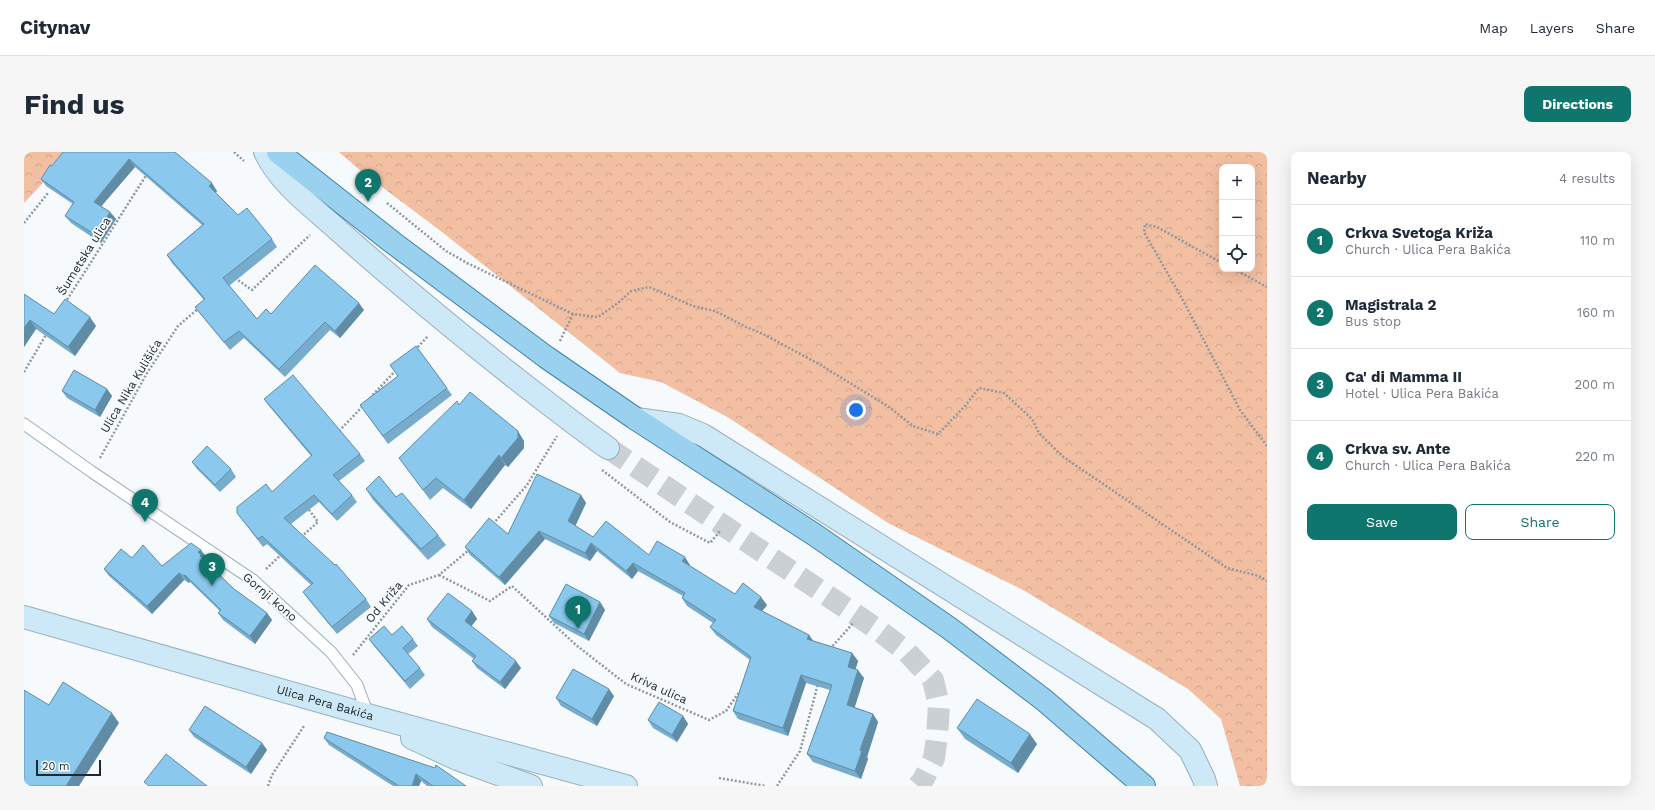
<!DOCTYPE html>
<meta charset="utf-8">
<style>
:root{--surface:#fff;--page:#f6f6f7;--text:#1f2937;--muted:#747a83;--line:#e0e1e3;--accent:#0f766e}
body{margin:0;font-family:"Work Sans",sans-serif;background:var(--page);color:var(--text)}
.controls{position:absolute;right:12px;top:12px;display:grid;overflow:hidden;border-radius:8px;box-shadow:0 4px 16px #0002}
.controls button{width:36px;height:36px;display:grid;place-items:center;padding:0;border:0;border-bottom:1px solid var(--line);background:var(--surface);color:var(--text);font:20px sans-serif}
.scale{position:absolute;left:12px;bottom:10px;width:65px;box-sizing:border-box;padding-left:4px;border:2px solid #21292e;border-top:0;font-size:11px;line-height:14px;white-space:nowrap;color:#21292e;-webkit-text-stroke:3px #f6fafd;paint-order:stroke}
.you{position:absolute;left:832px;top:258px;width:14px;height:14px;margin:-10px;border:3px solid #fff;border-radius:50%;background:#1a73e8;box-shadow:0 0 0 6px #1a73e833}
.badge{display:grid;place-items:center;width:26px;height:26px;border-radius:50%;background:var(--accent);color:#fff;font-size:13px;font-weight:700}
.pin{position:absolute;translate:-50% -33px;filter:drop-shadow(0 1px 2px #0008)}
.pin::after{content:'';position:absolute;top:21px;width:14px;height:12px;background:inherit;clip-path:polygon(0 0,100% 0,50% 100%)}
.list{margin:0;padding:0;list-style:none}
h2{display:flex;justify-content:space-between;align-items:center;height:52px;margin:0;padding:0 16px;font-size:17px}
h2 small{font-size:13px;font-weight:400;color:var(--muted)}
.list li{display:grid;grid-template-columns:26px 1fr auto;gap:12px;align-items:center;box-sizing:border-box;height:72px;padding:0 16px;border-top:1px solid var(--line)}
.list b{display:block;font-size:15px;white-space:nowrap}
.list p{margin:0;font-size:13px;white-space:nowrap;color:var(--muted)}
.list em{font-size:13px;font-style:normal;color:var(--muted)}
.actions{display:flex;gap:8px;padding:12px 16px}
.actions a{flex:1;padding:9px 0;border:1px solid var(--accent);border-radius:8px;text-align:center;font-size:14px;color:var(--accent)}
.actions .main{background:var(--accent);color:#fff}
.icon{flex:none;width:22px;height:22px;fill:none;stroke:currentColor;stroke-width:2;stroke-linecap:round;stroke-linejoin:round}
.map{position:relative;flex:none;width:1243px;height:634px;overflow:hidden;border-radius:8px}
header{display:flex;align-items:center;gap:24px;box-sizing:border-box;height:56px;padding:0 20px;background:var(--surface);border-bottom:1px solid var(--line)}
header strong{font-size:19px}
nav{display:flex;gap:22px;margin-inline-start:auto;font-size:14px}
.intro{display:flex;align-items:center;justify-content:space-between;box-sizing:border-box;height:96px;padding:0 24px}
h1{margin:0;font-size:28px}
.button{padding:10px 18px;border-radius:8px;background:var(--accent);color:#fff;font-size:14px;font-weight:700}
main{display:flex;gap:24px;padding:0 24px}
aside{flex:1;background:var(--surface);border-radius:8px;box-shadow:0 4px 16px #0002}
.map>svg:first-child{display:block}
.forest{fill:url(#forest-crowns);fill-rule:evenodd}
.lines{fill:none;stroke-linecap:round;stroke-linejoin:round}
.secondary-tunnel{stroke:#cbd0d4;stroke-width:22;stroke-dasharray:22 11;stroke-linecap:butt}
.service-casing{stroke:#9aafbb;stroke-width:13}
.secondary-casing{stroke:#9aafbb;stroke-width:24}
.primary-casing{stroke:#4482a4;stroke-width:24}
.path{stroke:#92979b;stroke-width:2.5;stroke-dasharray:2 2;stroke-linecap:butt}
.service{stroke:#fff;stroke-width:11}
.secondary{stroke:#cde8f7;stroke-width:22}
.primary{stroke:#9ad1ee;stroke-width:22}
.wall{fill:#77accc}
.shaded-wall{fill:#618ca6}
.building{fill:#8ac8ed;stroke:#618ca6}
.labels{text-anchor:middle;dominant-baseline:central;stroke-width:3.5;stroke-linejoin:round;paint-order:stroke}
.street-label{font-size:12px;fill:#21292e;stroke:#f6fafd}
</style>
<header>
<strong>Citynav</strong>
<nav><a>Map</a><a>Layers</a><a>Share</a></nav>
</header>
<div class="intro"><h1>Find us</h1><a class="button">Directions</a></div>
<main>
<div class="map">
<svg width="1243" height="634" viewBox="0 0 1243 634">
<defs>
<pattern id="forest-crowns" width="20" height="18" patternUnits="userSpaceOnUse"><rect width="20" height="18" fill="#f3bfa3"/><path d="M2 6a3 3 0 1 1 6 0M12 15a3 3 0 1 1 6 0" fill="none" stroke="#d0a48d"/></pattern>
</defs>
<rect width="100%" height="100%" fill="#f6fafd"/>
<g class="forest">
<path d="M0,0H44L17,33L0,51Z"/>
<path d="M315,0H1243V634H1216L1197,567L1164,537L999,438L864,371L705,266L637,230L596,221L418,80L338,20ZM1198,15H1228V117H1198Z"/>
</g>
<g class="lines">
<path class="secondary-tunnel" d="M584,296L853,477L883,500L909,528L915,553L913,585L910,606L899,628L894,634"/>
<defs>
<path id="service" d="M0,272L68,320L229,428L307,500L333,533L344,563"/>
<g id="secondary">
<path d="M241,0C256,32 289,55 315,79C370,128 427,175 485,221C517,246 550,272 584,296"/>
<path d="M612,267L655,273L679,283L1133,567L1166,598L1180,627L1182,634"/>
<path id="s1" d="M0,465L344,563L602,634"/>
<path d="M388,586L433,607L507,634"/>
</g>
<path id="primary" d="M254,0L368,90L522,205L612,267L791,383L925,476L1020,548L1120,634"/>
</defs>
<use href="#service" class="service-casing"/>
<use href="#secondary" class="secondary-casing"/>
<use href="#primary" class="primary-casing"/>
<g class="path">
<path d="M210,0L220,9"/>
<path d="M363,51L422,99L443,111L549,162L574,165L594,151L607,139L625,135L669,154L691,159L722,175L739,182L795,212L865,255L889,274L914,282L941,254L955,236L980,241L1008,267L1015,281L1038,304L1203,416L1235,424L1243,429"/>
<path d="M0,71L24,41"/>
<path d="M1198,111L1133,75L1121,72L1120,80L1160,150L1216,258L1243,294"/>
<path d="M1210,117L1243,135"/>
<path d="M211,126L228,138L286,83"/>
<path d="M41,151L123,22"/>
<path d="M536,189L549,162"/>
<path d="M391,198L404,184"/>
<path d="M0,220L23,181"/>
<path d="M346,246L373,217"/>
<path d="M315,279L339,254"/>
<path d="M76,306L123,221L154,174L175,156"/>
<path d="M578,318L646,370L686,391L697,378"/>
<path d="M469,372L503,333L533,284"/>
<path d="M277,385L294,370L283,355"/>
<path d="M242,417L259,401"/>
<path d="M415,423L466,449L488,434L552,493L602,532L685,568L702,559L716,539"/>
<path d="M806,497L830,470"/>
<path d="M329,503L385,433L415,423L445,398"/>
<path d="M695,626L742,634"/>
<path d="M244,634L248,623L280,574"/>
<path d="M753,634L776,599L794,532"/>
</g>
<use href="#service" class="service"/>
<use href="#secondary" class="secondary"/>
<use href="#primary" class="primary"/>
</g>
<g class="wall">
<path d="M151,0L193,39L192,41L214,63L248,87L253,95L205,134L233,167L247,162L340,158L316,186L306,178L261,225L220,186L206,198L177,163L171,155L180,148L148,111L143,103L178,73L111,15L77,54L86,60L92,67L77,91L47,71L41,64L49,52L22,34L17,27L28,14Z"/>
<path d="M0,142L30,162L72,174L51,204L12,177L0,195Z"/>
<path d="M392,194L428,243L364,292L336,253L374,224Z"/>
<path d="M83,237L88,244L76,265L43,246L38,239Z"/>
<path d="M240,247L336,302L341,309L315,329L328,343L333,350L313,369L295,350L267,372L342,447L347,455L313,482L284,447L279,440L287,433L243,392L239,395L213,361L248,340L287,304L245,254Z"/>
<path d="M435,253L500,289V296L484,315L481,313L447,357L419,336L406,348L382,315Z"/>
<path d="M168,310L207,317L212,325L196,340L173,317Z"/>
<path d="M342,337L372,345L414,383L422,393L404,408L349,348Z"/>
<path d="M557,343L562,351L551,374L569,385L625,403L666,413V414L711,442L743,453L738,459L785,483L789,489L828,501L834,509L831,517L840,526L830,555L849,562L854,570L843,605L844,607L837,627L789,610L783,602L806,538L782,531L764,584L714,567L709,559L726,508L692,483L686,475L689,471L663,454L658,446L659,444L614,419L608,427L573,399L566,409L521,387L481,433L446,403L441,395L484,382Z"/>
<path d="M177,398L182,405L180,407L182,410L210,437L243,461L248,468L231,492L199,468L194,461L196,459L166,430L165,431L160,428L128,462L85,424L80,417L108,406L138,414Z"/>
<path d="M576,450L581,458L565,489L530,471L525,464Z"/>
<path d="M448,459L453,467L447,474L497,516L481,537L453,516L448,509L450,507L408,475L403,467Z"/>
<path d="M368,483L389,487L394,494L384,502L396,516L401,523L386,537L350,494L345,487Z"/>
<path d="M590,544L573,574L537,554L532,546Z"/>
<path d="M659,564L664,572L653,590L629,576L624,568Z"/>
<path d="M933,576L1013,592L994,621L941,587Z"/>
<path d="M165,578L238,591L243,598L227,622L170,585Z"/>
<path d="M300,586L442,634H403L397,629L395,634H369L305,593Z"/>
</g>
<g class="shaded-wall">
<path d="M105,7L111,15L75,57L70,50Z"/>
<path d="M188,31L193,39L190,42L185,34Z"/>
<path d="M86,60L92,67L77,91L72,83Z"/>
<path d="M335,151L340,158L316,186L311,179Z"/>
<path d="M66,165L72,174L51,204L44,195Z"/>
<path d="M6,168L12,177L0,195V176Z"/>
<path d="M83,237L88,244L76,265L71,258Z"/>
<path d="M494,279L500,289V296L484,315L477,306Z"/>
<path d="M475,303L481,313L447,357L440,348Z"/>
<path d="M557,343L562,351L550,377L544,369Z"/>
<path d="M515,379L521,387L481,433L475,425Z"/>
<path d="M567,391L573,399L566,409L561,401Z"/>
<path d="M177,398L182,405L180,407L182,410L176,404L174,400Z"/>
<path d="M661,405L666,413L664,417L658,409Z"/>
<path d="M609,411L614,419L608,427L602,419Z"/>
<path d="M155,421L160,428L128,462L123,454Z"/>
<path d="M161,423L166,430L165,431L160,424Z"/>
<path d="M737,445L743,453L735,463L730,455Z"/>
<path d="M576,450L581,458L565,489L560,482Z"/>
<path d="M448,459L453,467L446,476L441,469Z"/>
<path d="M243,461L248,468L231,492L226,484Z"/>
<path d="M785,483L791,491L783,487Z"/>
<path d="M828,501L834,509L830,523L824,515Z"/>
<path d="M492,509L497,516L481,537L476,530Z"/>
<path d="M834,518L840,526L829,561L823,553Z"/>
<path d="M777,523L782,531L764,584L759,576Z"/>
<path d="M585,537L590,544L573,574L568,567Z"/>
<path d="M88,561L95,571L55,634H42Z"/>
<path d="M849,562L854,570L843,605L844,607L837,627L831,619L836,598Z"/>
<path d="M659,564L664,572L653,590L648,583Z"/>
<path d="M1006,582L1013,592L994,621L987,611Z"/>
<path d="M238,591L243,598L227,622L222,615Z"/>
<path d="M392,622L397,629L395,634H388Z"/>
</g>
<g class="building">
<path d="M39,0H151L188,31L185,34L214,63L223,56L248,87L199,126L233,167L242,157L247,162L291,113L335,151L311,179L301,170L255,217L215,179L200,190L171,155L181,147L143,103L180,72L105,7L70,50L86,60L72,83L41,64L50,50L17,27L26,13L28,14Z"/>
<path d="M0,142L30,162L41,147L66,165L44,195L6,168L0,176Z"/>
<path d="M392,194L423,236L359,284L336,253L374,224L366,213Z"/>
<path d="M50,218L83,237L71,258L38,239Z"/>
<path d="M269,223L336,302L309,323L328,343L308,362L290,343L260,366L311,413L312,412L342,447L308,475L279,440L289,431L238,384L234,387L213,361V355L242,332L248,340L288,303L240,247Z"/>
<path d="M446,240L494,279V286L477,306L475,303L440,348L412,326L399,338L375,306L433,249L435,253Z"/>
<path d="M183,294L207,317L191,333L168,310Z"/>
<path d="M513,322L557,343L544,369L569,385L582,369L625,403L633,389L661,405L658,409L711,442L719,431L737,445L730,455L785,483L783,487L828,501L824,515L834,518L823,553L849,562L836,598L838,599L831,619L783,602L808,533L777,523L759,576L709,559L727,505L686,475L692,468L658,446L661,441L609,411L602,419L567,391L561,401L515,379L475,425L441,395L465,366L484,382Z"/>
<path d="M355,324L372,345L378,341L414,383L397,397L342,337Z"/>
<path d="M167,391L177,398L174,400L177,403L176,404L210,437L243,461L226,484L194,461L197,458L161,423L160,424L155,421L123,454L80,417L97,397L108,406L119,393L138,414Z"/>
<path d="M542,432L576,450L560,482L525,464Z"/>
<path d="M424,441L448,459L441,469L492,509L476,530L448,509L452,504L403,467Z"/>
<path d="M360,474L368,483L378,474L389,487L379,496L396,516L381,529L345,487Z"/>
<path d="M549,517L585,537L568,567L532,546Z"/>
<path d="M39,530L88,561L42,634H0V538L25,553Z"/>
<path d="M953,547L1006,582L987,611L933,576Z"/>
<path d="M635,550L659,564L648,583L624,568Z"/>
<path d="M181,554L238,591L222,615L165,578Z"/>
<path d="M303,580L411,616L412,613L442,634H409L392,622L388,634H375L300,586Z"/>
<path d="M142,602L183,634H125L120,630Z"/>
</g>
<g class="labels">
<g class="street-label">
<text transform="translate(60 104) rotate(-58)">Šumetska ulica</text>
<text transform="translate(107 234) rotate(-59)">Ulica Nika Kulišića</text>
<text transform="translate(246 445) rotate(41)">Gornji kono</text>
<text transform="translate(360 450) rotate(-50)">Od Križa</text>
<text transform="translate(635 536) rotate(24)">Kriva ulica</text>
<text stroke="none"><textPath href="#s1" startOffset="313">Ulica Pera Bakića</textPath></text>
</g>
</g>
</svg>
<div class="controls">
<button>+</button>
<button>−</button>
<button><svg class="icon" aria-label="locate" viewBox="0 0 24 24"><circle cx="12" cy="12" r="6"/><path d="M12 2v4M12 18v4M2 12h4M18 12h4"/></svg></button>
</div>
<div class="scale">20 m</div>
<div class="you"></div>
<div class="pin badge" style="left:554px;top:477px">1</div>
<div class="pin badge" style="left:344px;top:50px">2</div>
<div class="pin badge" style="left:188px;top:434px">3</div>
<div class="pin badge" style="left:121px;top:370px">4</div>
</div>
<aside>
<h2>Nearby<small>4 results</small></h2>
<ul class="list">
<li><span class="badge">1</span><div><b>Crkva Svetoga Križa</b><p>Church · Ulica Pera Bakića</p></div><em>110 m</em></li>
<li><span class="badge">2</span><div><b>Magistrala 2</b><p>Bus stop</p></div><em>160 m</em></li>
<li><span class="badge">3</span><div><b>Ca' di Mamma II</b><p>Hotel · Ulica Pera Bakića</p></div><em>200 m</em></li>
<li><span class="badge">4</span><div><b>Crkva sv. Ante</b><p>Church · Ulica Pera Bakića</p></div><em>220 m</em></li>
</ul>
<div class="actions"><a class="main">Save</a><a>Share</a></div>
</aside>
</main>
